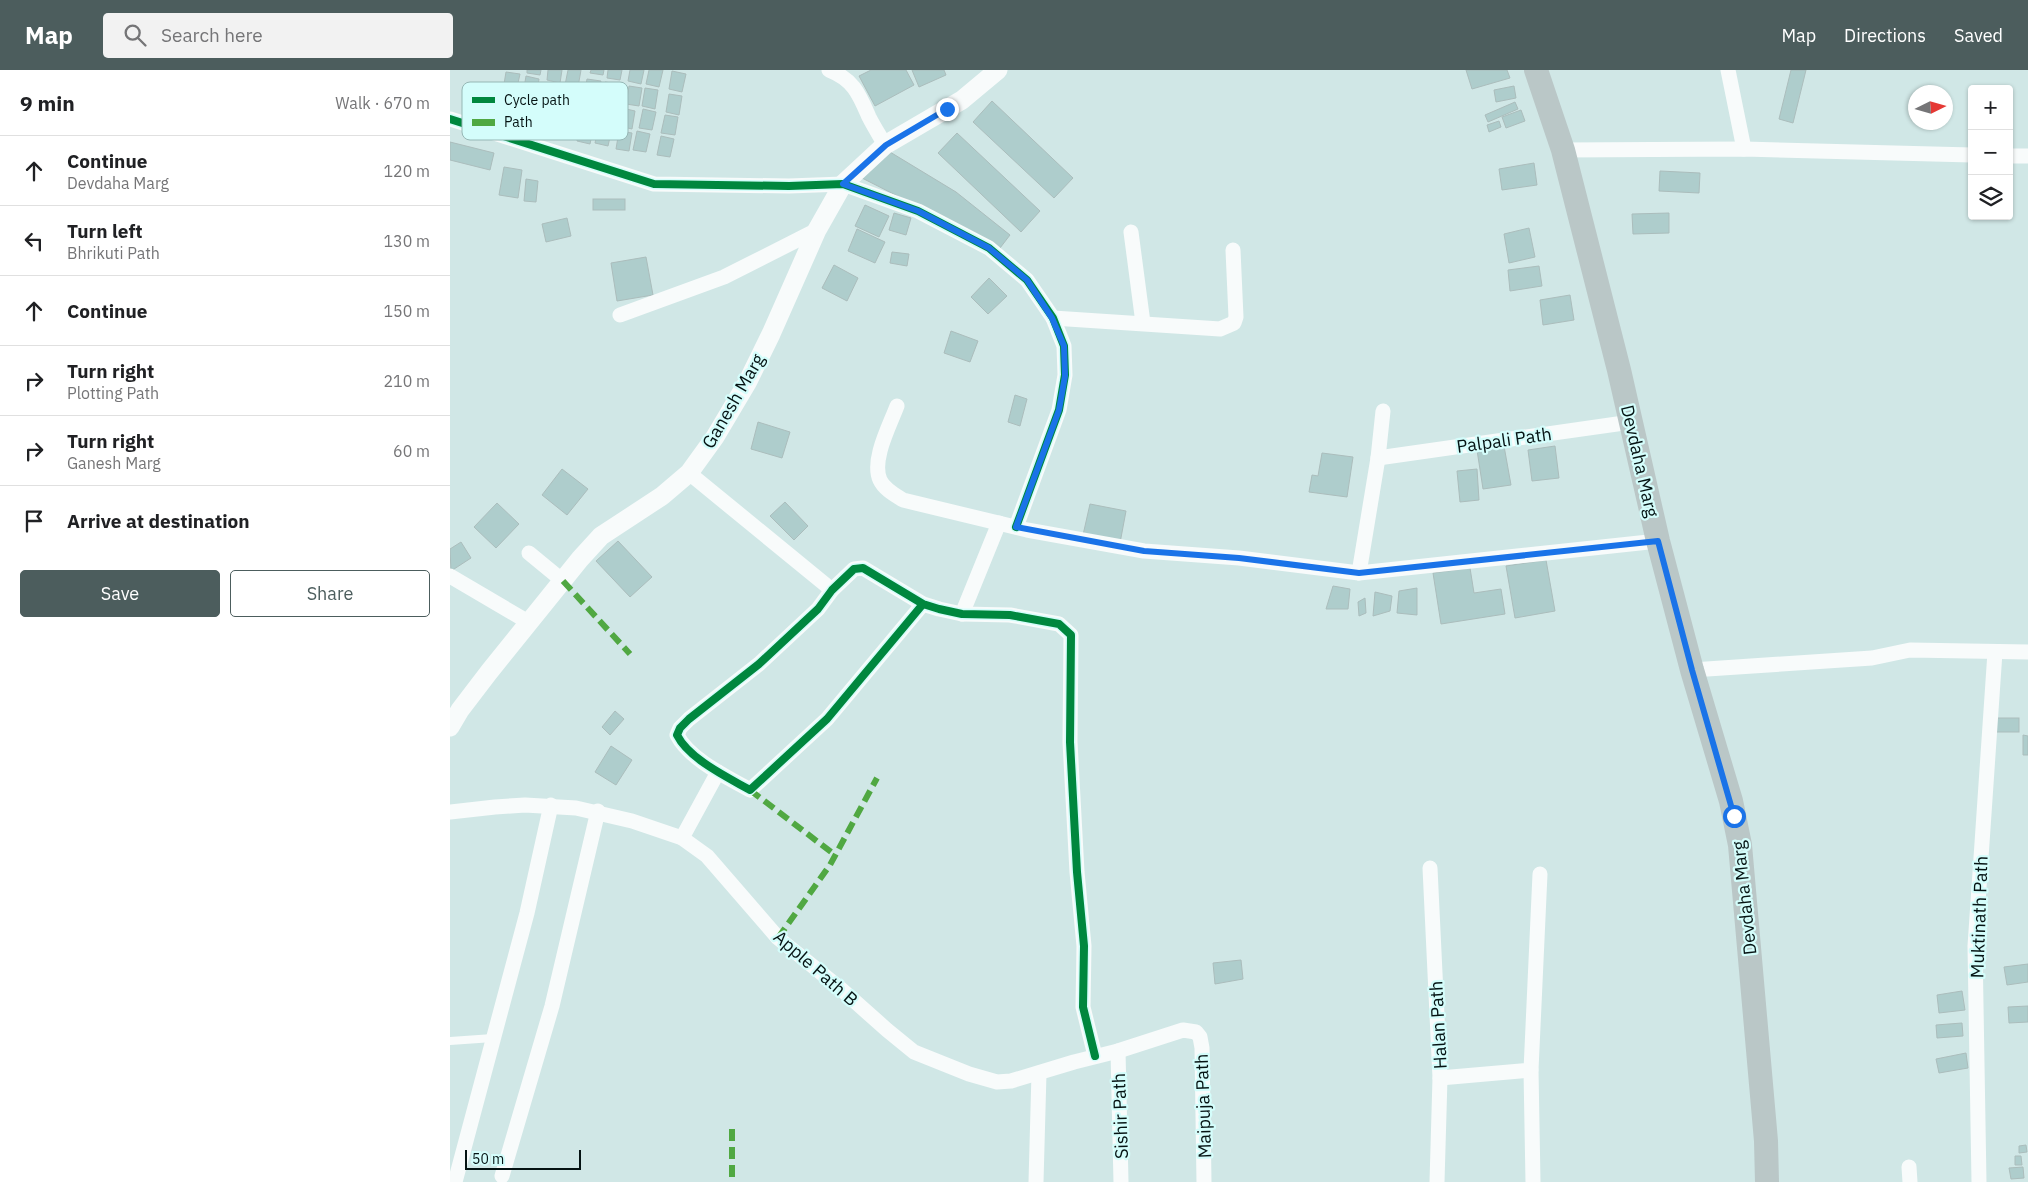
<!DOCTYPE html>
<meta charset="utf-8">
<style>
:root{--surface:#fff;--page:#f2f2f2;--text:#202124;--muted:#757577;--line:#e0e0e0;--accent:#4c5d5d}
body{margin:0;font-family:"IBM Plex Sans",sans-serif;background:var(--page);color:var(--text)}
.controls{position:absolute;right:15px;top:15px;display:grid;overflow:hidden;border-radius:5px;box-shadow:0 1px 4px #0004}
.controls button{width:45px;height:45px;display:grid;place-items:center;padding:0;border:0;border-bottom:1px solid var(--line);background:var(--surface);color:var(--text);font:25px sans-serif}
.compass{position:absolute;left:1458px;top:15px;width:45px;height:45px;border-radius:50%;background:var(--surface);box-shadow:0 1px 4px #0004;rotate:85deg}
.scale{position:absolute;left:15px;bottom:12px;width:116px;box-sizing:border-box;padding-left:5px;border:2px solid #051313;border-top:0;font-size:14px;line-height:18px;white-space:nowrap;color:#051313;-webkit-text-stroke:4px #d4fdfb;paint-order:stroke}
.stop{position:absolute;width:15px;height:15px;margin:-11px;border:4px solid #1a73e8;border-radius:50%;background:#fff}
.stop.end{background:#1a73e8;border-color:#fff;box-shadow:0 1px 5px #0008}
.list{margin:0;padding:0;list-style:none}
h2{display:flex;justify-content:space-between;align-items:center;height:65px;margin:0;padding:0 20px;font-size:21px}
h2 small{font-size:16px;font-weight:400;color:var(--muted)}
.list li{display:grid;grid-template-columns:32px 1fr auto;gap:15px;align-items:center;box-sizing:border-box;height:70px;padding:0 20px;border-top:1px solid var(--line)}
.list b{display:block;font-size:19px;white-space:nowrap}
.list p{margin:0;font-size:16px;white-space:nowrap;color:var(--muted)}
.list em{font-size:16px;font-style:normal;color:var(--muted)}
.actions{display:flex;gap:10px;padding:15px 20px}
.actions a{flex:1;padding:11px 0;border:1px solid var(--accent);border-radius:5px;text-align:center;font-size:18px;color:var(--accent)}
.actions .main{background:var(--accent);color:#fff}
.icon{flex:none;width:28px;height:28px;fill:none;stroke:currentColor;stroke-width:2;stroke-linecap:round;stroke-linejoin:round}
.map{position:relative;flex:none;width:1578px;height:1112px;overflow:hidden}
header{display:flex;align-items:center;gap:30px;box-sizing:border-box;height:70px;padding:0 25px;background:var(--accent);color:#fff}
header strong{font-size:24px}
nav{display:flex;gap:28px;margin-inline-start:auto;font-size:18px}
.search{width:350px;height:45px;background:var(--page);display:flex;align-items:center;gap:12px;box-sizing:border-box;padding:0 18px;border-radius:5px;color:var(--muted);font-size:19px}
main{display:flex}
aside{flex:1;background:var(--surface)}
.map>svg:first-child{display:block}
.building{fill:#aecdcc;stroke:#abbdbc}
.lines{fill:none;stroke-linecap:round;stroke-linejoin:round}
.service{stroke:#f8fbfb;stroke-width:8}
.minor{stroke:#f8fbfb;stroke-width:15}
.tertiary{stroke:#f8fbfb;stroke-width:19}
.primary{stroke:#bac7c7;stroke-width:24}
.quiet{stroke:#50a842;stroke-width:6;stroke-dasharray:12 6;stroke-linecap:butt}
.cycleway-casing{stroke:#d4fdfb;stroke-width:11}
.cycleway{stroke:#00873e;stroke-width:8}
.route{stroke:#1a73e8;stroke-width:6}
.labels{text-anchor:middle;dominant-baseline:central;stroke-width:4.5;stroke-linejoin:round;paint-order:stroke}
.street-label{font-size:18px;fill:#051313;stroke:#d4fdfb}
.key{fill:#d4fdfb;stroke:#96b7b5;stroke-width:1}
.key-label{font-size:14px;fill:#051313}
</style>
<header>
<strong>Map</strong>
<div class="search"><svg class="icon" aria-label="search" viewBox="0 0 24 24"><circle cx="10" cy="10" r="6"/><path d="M15 15l6 6"/></svg>Search here</div>
<nav><a>Map</a><a>Directions</a><a>Saved</a></nav>
</header>
<main>
<aside>
<h2>9 min<small>Walk · 670 m</small></h2>
<ul class="list">
<li><svg class="icon" aria-label="ahead" viewBox="0 0 24 24"><path d="M12 20V5M6 11l6-6 6 6"/></svg><div><b>Continue</b><p>Devdaha Marg</p></div><em>120 m</em></li>
<li><svg class="icon" aria-label="left" viewBox="0 0 24 24"><path d="M17 20v-9H6M10 6l-5 5 5 5"/></svg><div><b>Turn left</b><p>Bhrikuti Path</p></div><em>130 m</em></li>
<li><svg class="icon" aria-label="ahead" viewBox="0 0 24 24"><path d="M12 20V5M6 11l6-6 6 6"/></svg><div><b>Continue</b></div><em>150 m</em></li>
<li><svg class="icon" aria-label="right" viewBox="0 0 24 24"><path d="M7 20v-9h11M14 6l5 5-5 5"/></svg><div><b>Turn right</b><p>Plotting Path</p></div><em>210 m</em></li>
<li><svg class="icon" aria-label="right" viewBox="0 0 24 24"><path d="M7 20v-9h11M14 6l5 5-5 5"/></svg><div><b>Turn right</b><p>Ganesh Marg</p></div><em>60 m</em></li>
<li><svg class="icon" aria-label="arrive" viewBox="0 0 24 24"><path d="M6 21V4h12l-3 4 3 4H6"/></svg><div><b>Arrive at destination</b></div></li>
</ul>
<div class="actions"><a class="main">Save</a><a>Share</a></div>
</aside>
<div class="map">
<svg width="1578" height="1112" viewBox="0 0 1578 1112">
<rect width="100%" height="100%" fill="#d0e7e6"/>
<g class="building">
<path d="M77,0H91L90,5L77,3Z"/>
<path d="M98,0H112L110,13L97,10Z"/>
<path d="M118,0H131L128,17L115,15Z"/>
<path d="M141,0H154L153,5L140,3Z"/>
<path d="M158,0H172L170,10L157,8Z"/>
<path d="M180,0H194L191,14L178,11Z"/>
<path d="M199,0H213L209,17L196,14Z"/>
<path d="M421,0H456L464,15L425,36L409,6Z"/>
<path d="M462,0H494L496,5L469,17Z"/>
<path d="M1016,0H1057L1060,8L1022,19Z"/>
<path d="M1341,0H1356L1343,53L1329,49Z"/>
<path d="M222,1L236,4L232,22L219,19Z"/>
<path d="M56,2L70,4L66,22L53,20Z"/>
<path d="M76,6L89,9L86,27L73,24Z"/>
<path d="M137,9L151,11L147,30L134,27Z"/>
<path d="M155,12L168,14L164,32L151,30Z"/>
<path d="M179,16L192,18L189,36L176,34Z"/>
<path d="M1064,16L1066,28L1046,32L1044,20Z"/>
<path d="M195,18L208,20L205,39L192,36Z"/>
<path d="M219,24L232,26L229,45L216,42Z"/>
<path d="M542,31L623,108L604,128L523,52Z"/>
<path d="M1065,32L1068,39L1038,52L1035,45Z"/>
<path d="M172,38L185,41L182,59L169,56Z"/>
<path d="M193,39L206,42L202,60L189,58Z"/>
<path d="M1071,40L1075,51L1056,58L1052,47Z"/>
<path d="M215,45L228,47L225,65L211,63Z"/>
<path d="M1049,51L1051,57L1039,62L1037,55Z"/>
<path d="M130,53L144,55L140,74L127,71Z"/>
<path d="M149,55L162,58L158,76L145,73Z"/>
<path d="M169,61L182,63L179,81L166,79Z"/>
<path d="M187,61L200,64L196,82L183,80Z"/>
<path d="M507,63L590,141L571,162L488,83Z"/>
<path d="M211,66L224,69L220,87L207,85Z"/>
<path d="M0,72L44,83L40,100L0,90Z"/>
<path d="M440,82L506,122L560,165L550,178L412,108Z"/>
<path d="M1084,93L1087,115L1052,120L1049,99Z"/>
<path d="M54,97L72,100L68,128L49,125Z"/>
<path d="M1210,101L1250,103L1249,123L1209,121Z"/>
<path d="M76,109L88,111L86,132L74,131Z"/>
<rect x="143" y="129" width="32" height="11"/>
<path d="M415,135L439,146L429,167L405,156Z"/>
<path d="M444,143L461,148L456,165L439,160Z"/>
<path d="M1219,143V163L1183,164L1182,144Z"/>
<path d="M117,148L121,166L96,172L92,154Z"/>
<path d="M1079,158L1085,187L1059,193L1054,164Z"/>
<path d="M407,159L435,172L425,193L398,181Z"/>
<path d="M442,182L459,184L457,196L440,193Z"/>
<path d="M196,187L203,225L167,231L161,193Z"/>
<path d="M384,195L408,208L397,231L372,218Z"/>
<path d="M1089,196L1092,216L1060,221L1058,200Z"/>
<path d="M539,208L557,226L538,244L521,227Z"/>
<path d="M1120,225L1124,250L1093,255L1090,230Z"/>
<path d="M501,261L528,271L520,292L494,283Z"/>
<path d="M565,325L577,329L570,356L558,352Z"/>
<path d="M308,352L340,362L332,388L301,379Z"/>
<path d="M1054,376L1061,415L1033,419L1027,380Z"/>
<path d="M1105,376L1109,408L1082,411L1078,380Z"/>
<path d="M872,383L903,387L897,427L859,422L862,405L868,406Z"/>
<path d="M112,399L138,419L117,445L92,425Z"/>
<path d="M1027,399L1029,430L1010,432L1007,401Z"/>
<path d="M335,432L358,456L344,470L320,446Z"/>
<path d="M47,433L69,454L46,478L24,457Z"/>
<path d="M640,434L676,441L670,473L633,465Z"/>
<path d="M168,471L202,507L180,527L146,491Z"/>
<path d="M11,472L21,488L1,501L0,479Z"/>
<path d="M1096,490L1105,541L1065,548L1056,496Z"/>
<path d="M1020,498L1024,523L1051,519L1055,544L991,554L983,503Z"/>
<path d="M883,516L900,519L898,539H876Z"/>
<path d="M967,518V545L947,543L949,521Z"/>
<path d="M925,522L942,526L940,541L923,546Z"/>
<path d="M915,528L916,543L909,546L908,532Z"/>
<path d="M165,641L174,649L160,665L152,657Z"/>
<rect x="1543" y="648" width="26" height="14"/>
<path d="M1573,665L1578,666V685H1573Z"/>
<path d="M161,676L182,690L166,715L145,702Z"/>
<path d="M791,890L793,909L765,914L763,893Z"/>
<path d="M1578,894V912L1557,915L1554,897Z"/>
<path d="M1512,921L1515,940L1489,943L1487,925Z"/>
<path d="M1578,936V952L1559,953L1558,937Z"/>
<path d="M1512,953L1513,966L1487,968L1486,955Z"/>
<path d="M1516,983L1518,998L1489,1003L1486,989Z"/>
<path d="M1576,1075L1577,1082L1569,1083V1076Z"/>
<path d="M1565,1086H1571L1572,1095H1565Z"/>
<path d="M1573,1097L1574,1108L1561,1109L1559,1098Z"/>
</g>
<g class="lines">
<path class="service" d="M0,971L43,968"/>
<g class="minor">
<path d="M379,0C404,10 409,24 419,47C424,57 430,66 435,75"/>
<path d="M1278,0L1294,79"/>
<path d="M0,49L204,114L339,116L393,114L468,141L539,178L577,210L603,248L614,276L615,305L609,340L566,457"/>
<path d="M1113,80L1294,79L1522,85"/>
<path d="M1559,86H1578"/>
<path d="M681,162L693,253"/>
<path d="M170,245L274,207L367,160"/>
<path d="M603,248L770,259L784,253L786,247L783,180"/>
<path d="M447,336C440,355 421,390 430,410C434,419 445,425 453,430L577,460L694,481L789,488L909,503L1208,471"/>
<path d="M928,388L1181,352"/>
<path d="M239,403L382,520"/>
<path d="M79,483L113,511"/>
<path d="M909,503L928,388L933,341"/>
<path d="M0,506L80,553"/>
<path d="M473,534L377,649L300,720C277,707 239,689 227,665L230,658L239,649L309,594L368,539L382,520L404,499L413,498L473,534L489,539L512,544L560,545L609,554L621,565L620,672L627,802L634,876L633,937L645,986"/>
<path d="M512,544L549,453"/>
<path d="M1242,600L1422,588L1460,580L1578,582"/>
<path d="M0,742L45,737L75,735L126,738L182,751L232,768L257,786L328,868L391,919L437,960L464,982L519,1004L547,1012L561,1011L624,992L668,981L733,960L746,962L750,967L752,978L754,1112"/>
<path d="M232,768L268,702"/>
<path d="M980,798L990,1008L987,1112"/>
<path d="M668,981L671,1112"/>
<path d="M1081,1000L1083,1112"/>
<path d="M990,1008L1081,1000L1090,804"/>
<path d="M1459,1097L1460,1112"/>
<path d="M52,1106L102,936L148,741"/>
<path d="M5,1112L77,843L101,735"/>
<path d="M586,1112L589,1003"/>
<path d="M1529,1112L1525,876L1545,582"/>
</g>
<path class="tertiary" d="M0,657L10,640L39,602L130,489L151,466L212,426L239,403L265,367L297,313L321,264L367,160L393,114L435,75L512,30L548,0"/>
<path class="primary" d="M1086,0L1113,80L1169,300L1208,471L1242,600L1281,731L1290,775L1316,1071L1317,1112"/>
<g class="quiet">
<path d="M113,511L180,584"/>
<path d="M300,720L385,785"/>
<path d="M328,868L380,795L427,708"/>
<path d="M282,1059V1112"/>
</g>
<defs>
<g id="cycleway">
<path d="M0,49L204,114L339,116L393,114L468,141L539,178L577,210L603,248L614,276L615,305L609,340L566,457"/>
<path d="M473,534L377,649L300,720C277,707 239,689 227,665L230,658L239,649L309,594L368,539L382,520L404,499L413,498L473,534L489,539L512,544L560,545L609,554L621,565L620,672L627,802L634,876L633,937L645,986"/>
</g>
</defs>
<use href="#cycleway" class="cycleway-casing"/>
<use href="#cycleway" class="cycleway"/>
</g>
<g class="lines">
<path class="route" d="M497,39L436,75L393,114L468,141L539,178L577,210L602,248L614,276L615,306L609,340L566,457L694,481L789,488L909,503L1208,471L1242,600L1284,746"/>
</g>
<g class="labels">
<g class="street-label">
<text transform="translate(283 331) rotate(-60)">Ganesh Marg</text>
<text transform="translate(1054 370) rotate(-8)">Palpali Path</text>
<text transform="translate(1190 391) rotate(77)">Devdaha Marg</text>
<text transform="translate(1294 828) rotate(-96)">Devdaha Marg</text>
<text transform="translate(1529 847) rotate(-88)">Muktinath Path</text>
<text transform="translate(366 898) rotate(41)">Apple Path B</text>
<text transform="translate(988 955) rotate(-93)">Halan Path</text>
<text transform="translate(753 1036) rotate(-92)">Maipuja Path</text>
<text transform="translate(670 1046) rotate(-92)">Sishir Path</text>
</g>
</g>
<rect x="12" y="12" width="166" height="58" rx="8" class="key"/>
<rect x="22" y="27" width="23" height="6" fill="#00873e"/>
<rect x="22" y="49" width="23" height="7" fill="#50a842"/>
<g class="key-label">
<text x="54" y="35">Cycle path</text>
<text x="54" y="57">Path</text>
</g>
</svg>
<div class="controls">
<button>+</button>
<button>−</button>
<button><svg class="icon" aria-label="layers" viewBox="0 0 24 24"><path d="M12 4l9 5-9 5-9-5zM3 14l9 5 9-5"/></svg></button>
</div>
<svg class="compass" viewBox="-18 -18 36 36"><path d="M0-13l5 13h-10z" fill="#e53935"/><path d="M0 13l5-13h-10z" fill="#757577"/></svg>
<div class="scale">50 m</div>
<div class="stop" style="left:1284px;top:746px"></div>
<div class="stop end" style="left:497px;top:39px"></div>
</div>
</main>
